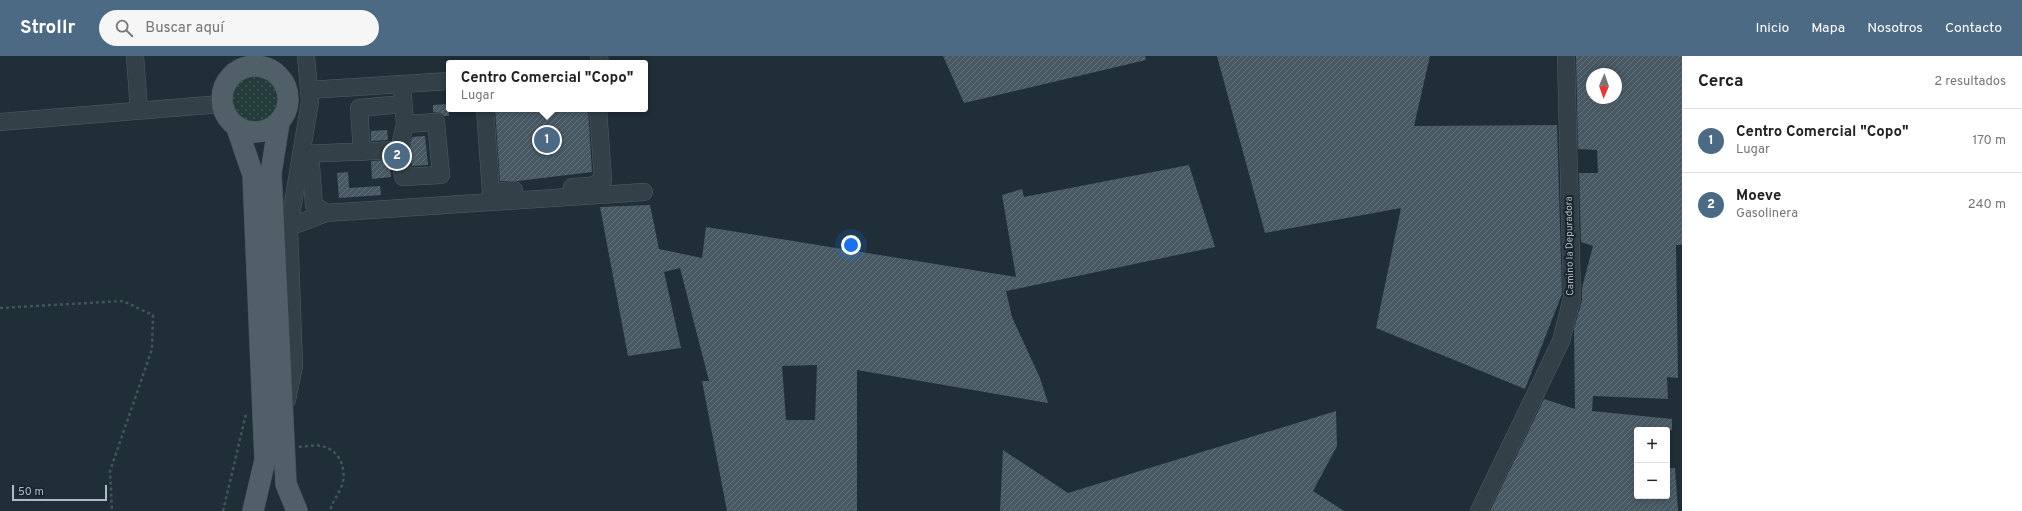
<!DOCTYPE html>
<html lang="es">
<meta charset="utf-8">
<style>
:root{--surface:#fff;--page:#f6f6f6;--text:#222;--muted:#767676;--line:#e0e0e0;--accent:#4c6a83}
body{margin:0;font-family:Overpass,sans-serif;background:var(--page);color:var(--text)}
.controls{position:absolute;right:12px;bottom:12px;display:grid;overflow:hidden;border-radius:4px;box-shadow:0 2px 6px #0003}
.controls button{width:36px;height:36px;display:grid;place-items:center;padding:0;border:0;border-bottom:1px solid var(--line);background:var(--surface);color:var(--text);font:20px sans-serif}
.compass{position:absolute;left:1586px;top:12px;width:36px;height:36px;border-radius:50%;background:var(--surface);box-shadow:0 2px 6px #0003;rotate:182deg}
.scale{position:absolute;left:12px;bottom:10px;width:95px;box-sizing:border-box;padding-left:4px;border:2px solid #aebbc5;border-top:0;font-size:11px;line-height:14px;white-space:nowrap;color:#aebbc5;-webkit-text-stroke:3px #19242d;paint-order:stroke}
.you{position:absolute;left:851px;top:189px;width:14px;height:14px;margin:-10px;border:3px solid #fff;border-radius:50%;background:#1a73e8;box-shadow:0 0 0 6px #1a73e833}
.badge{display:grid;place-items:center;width:26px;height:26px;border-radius:50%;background:var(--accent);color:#fff;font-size:13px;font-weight:700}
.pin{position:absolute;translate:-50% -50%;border:2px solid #fff;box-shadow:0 1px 4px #0006}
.popup{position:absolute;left:446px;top:4px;width:202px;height:52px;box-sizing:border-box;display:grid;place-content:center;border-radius:4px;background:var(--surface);filter:drop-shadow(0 1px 3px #0005);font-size:13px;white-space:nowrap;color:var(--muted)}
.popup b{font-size:15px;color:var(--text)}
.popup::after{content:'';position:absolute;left:50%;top:100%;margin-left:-8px;border:8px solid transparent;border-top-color:var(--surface)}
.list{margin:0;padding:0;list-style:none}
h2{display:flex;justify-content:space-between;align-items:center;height:52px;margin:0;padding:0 16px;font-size:17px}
h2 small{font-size:13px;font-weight:400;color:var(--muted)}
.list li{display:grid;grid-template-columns:26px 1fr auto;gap:12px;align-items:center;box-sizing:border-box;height:64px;padding:0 16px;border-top:1px solid var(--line)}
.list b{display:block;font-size:15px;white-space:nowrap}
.list p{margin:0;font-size:13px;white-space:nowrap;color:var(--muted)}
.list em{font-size:13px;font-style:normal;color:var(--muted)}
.icon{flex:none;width:22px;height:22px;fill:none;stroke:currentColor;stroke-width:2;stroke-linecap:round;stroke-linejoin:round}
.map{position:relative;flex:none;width:1682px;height:455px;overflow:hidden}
header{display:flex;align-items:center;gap:24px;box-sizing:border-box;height:56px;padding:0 20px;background:var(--accent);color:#fff}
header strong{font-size:19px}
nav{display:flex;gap:22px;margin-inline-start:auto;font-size:14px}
.search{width:280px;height:36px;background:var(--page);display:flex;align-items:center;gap:10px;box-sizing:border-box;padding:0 14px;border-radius:22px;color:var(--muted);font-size:15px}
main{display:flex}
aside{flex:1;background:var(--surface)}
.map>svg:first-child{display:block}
.grass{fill:url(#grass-dots)}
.building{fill:url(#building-hatch);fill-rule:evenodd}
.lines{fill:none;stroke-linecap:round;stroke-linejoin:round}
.minor-casing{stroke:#515d66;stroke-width:18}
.major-casing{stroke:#404b55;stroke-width:22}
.path{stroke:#415757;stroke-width:2.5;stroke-dasharray:3 3;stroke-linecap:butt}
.minor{stroke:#334048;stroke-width:17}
.major{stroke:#515f69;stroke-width:21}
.labels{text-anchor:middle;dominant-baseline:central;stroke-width:4;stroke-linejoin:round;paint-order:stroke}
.street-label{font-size:10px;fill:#aebbc5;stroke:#19242d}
</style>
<header>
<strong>Strollr</strong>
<div class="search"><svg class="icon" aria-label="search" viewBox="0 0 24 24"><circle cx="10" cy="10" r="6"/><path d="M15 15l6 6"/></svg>Buscar aquí</div>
<nav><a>Inicio</a><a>Mapa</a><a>Nosotros</a><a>Contacto</a></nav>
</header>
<main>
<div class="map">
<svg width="1682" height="455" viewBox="0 0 1682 455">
<defs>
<pattern id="grass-dots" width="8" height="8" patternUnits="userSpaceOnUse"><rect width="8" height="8" fill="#233b39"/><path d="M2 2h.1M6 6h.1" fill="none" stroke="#405554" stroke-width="1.8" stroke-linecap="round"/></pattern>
<pattern id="building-hatch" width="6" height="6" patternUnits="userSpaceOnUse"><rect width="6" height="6" fill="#485964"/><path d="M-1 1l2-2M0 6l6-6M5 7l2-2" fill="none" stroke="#606f79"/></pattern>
</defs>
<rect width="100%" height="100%" fill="#202e38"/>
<circle class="grass" cx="255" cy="43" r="28"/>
<g class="building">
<path d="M943,0H1145L1146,4L964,47Z"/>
<path d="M1217,0H1430L1414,70L1557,69L1562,238L1525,333L1376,272L1401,152L1265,177Z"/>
<path d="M1576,0H1682V189H1676L1678,322L1667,321L1668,343L1593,340L1592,355L1672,363V374H1637V440H1667V412H1675L1678,455H1490L1544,343L1575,353L1574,273L1582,244V232L1593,190L1581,186L1579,117H1598L1597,94L1578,93ZM1592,18H1616V42H1592Z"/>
<path d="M449,48V60H444L440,57L433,56V49Z"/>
<path d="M495,53H588L592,116L518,125H500Z"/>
<path d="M387,74L388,84L371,85V75Z"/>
<path d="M425,80L428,109L412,110L409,94L412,81Z"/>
<path d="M389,104L391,121L372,123L371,105Z"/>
<path d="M1189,109L1215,191L1006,235L1012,261L1040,322L1048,347L857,314V455H727L702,325H709L680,212L664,216L681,292L628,300L600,151L650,149L659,193L702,202L706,171L1016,221L1002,139L1022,133L1024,141ZM817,309L815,364H786L782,310Z"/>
<path d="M348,116L349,132L380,130L381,139L339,142L337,117Z"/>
<path d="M1336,355L1337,390L1313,435L1344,455H1000L1003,394L1068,437Z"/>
</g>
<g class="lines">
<defs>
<g id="minor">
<path d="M135,0L139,54"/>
<path d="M599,0L600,7"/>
<path d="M402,28L405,68L399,94L403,121L441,119L436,66L405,68"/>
<path d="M309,34L449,25"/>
<path d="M485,53L491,136L514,134"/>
<path d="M0,66L221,48"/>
<path d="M362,96L359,52L403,48"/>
<path d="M301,98L399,94"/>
<path d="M310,98L314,149L326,157"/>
<path d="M572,131L591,130L603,124L598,53"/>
<path d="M289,171L326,157L644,136"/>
<path d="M287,344L294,310L289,171L310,45L306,0"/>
<path d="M1479,455L1561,285L1572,242L1566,0"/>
</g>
<g id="major">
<circle cx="255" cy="43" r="33"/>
<path d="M279,67L271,117L286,428L297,455"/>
<path d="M237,72L253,119L265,404L253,455"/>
</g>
</defs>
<use href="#minor" class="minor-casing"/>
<use href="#major" class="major-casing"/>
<g class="path">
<path d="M0,252L123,245L153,259L152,293L110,415L112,455"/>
<path d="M299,391C306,390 315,389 321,390C340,393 347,414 342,429C339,438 333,444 330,455"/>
<path d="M223,455L246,358"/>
</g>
<use href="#minor" class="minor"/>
<use href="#major" class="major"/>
</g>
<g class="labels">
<g class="street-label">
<text transform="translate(1570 190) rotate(-91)">Camino la Depuradora</text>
</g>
</g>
</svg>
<div class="controls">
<button>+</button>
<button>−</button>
</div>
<svg class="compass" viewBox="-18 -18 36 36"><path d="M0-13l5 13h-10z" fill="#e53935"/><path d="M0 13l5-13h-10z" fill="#767676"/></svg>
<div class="scale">50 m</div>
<div class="you"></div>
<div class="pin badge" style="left:547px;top:84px">1</div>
<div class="popup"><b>Centro Comercial &quot;Copo&quot;</b>Lugar</div>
<div class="pin badge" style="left:397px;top:100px">2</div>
</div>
<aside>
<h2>Cerca<small>2 resultados</small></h2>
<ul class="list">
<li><span class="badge">1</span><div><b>Centro Comercial &quot;Copo&quot;</b><p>Lugar</p></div><em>170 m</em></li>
<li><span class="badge">2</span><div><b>Moeve</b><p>Gasolinera</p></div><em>240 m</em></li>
</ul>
</aside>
</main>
